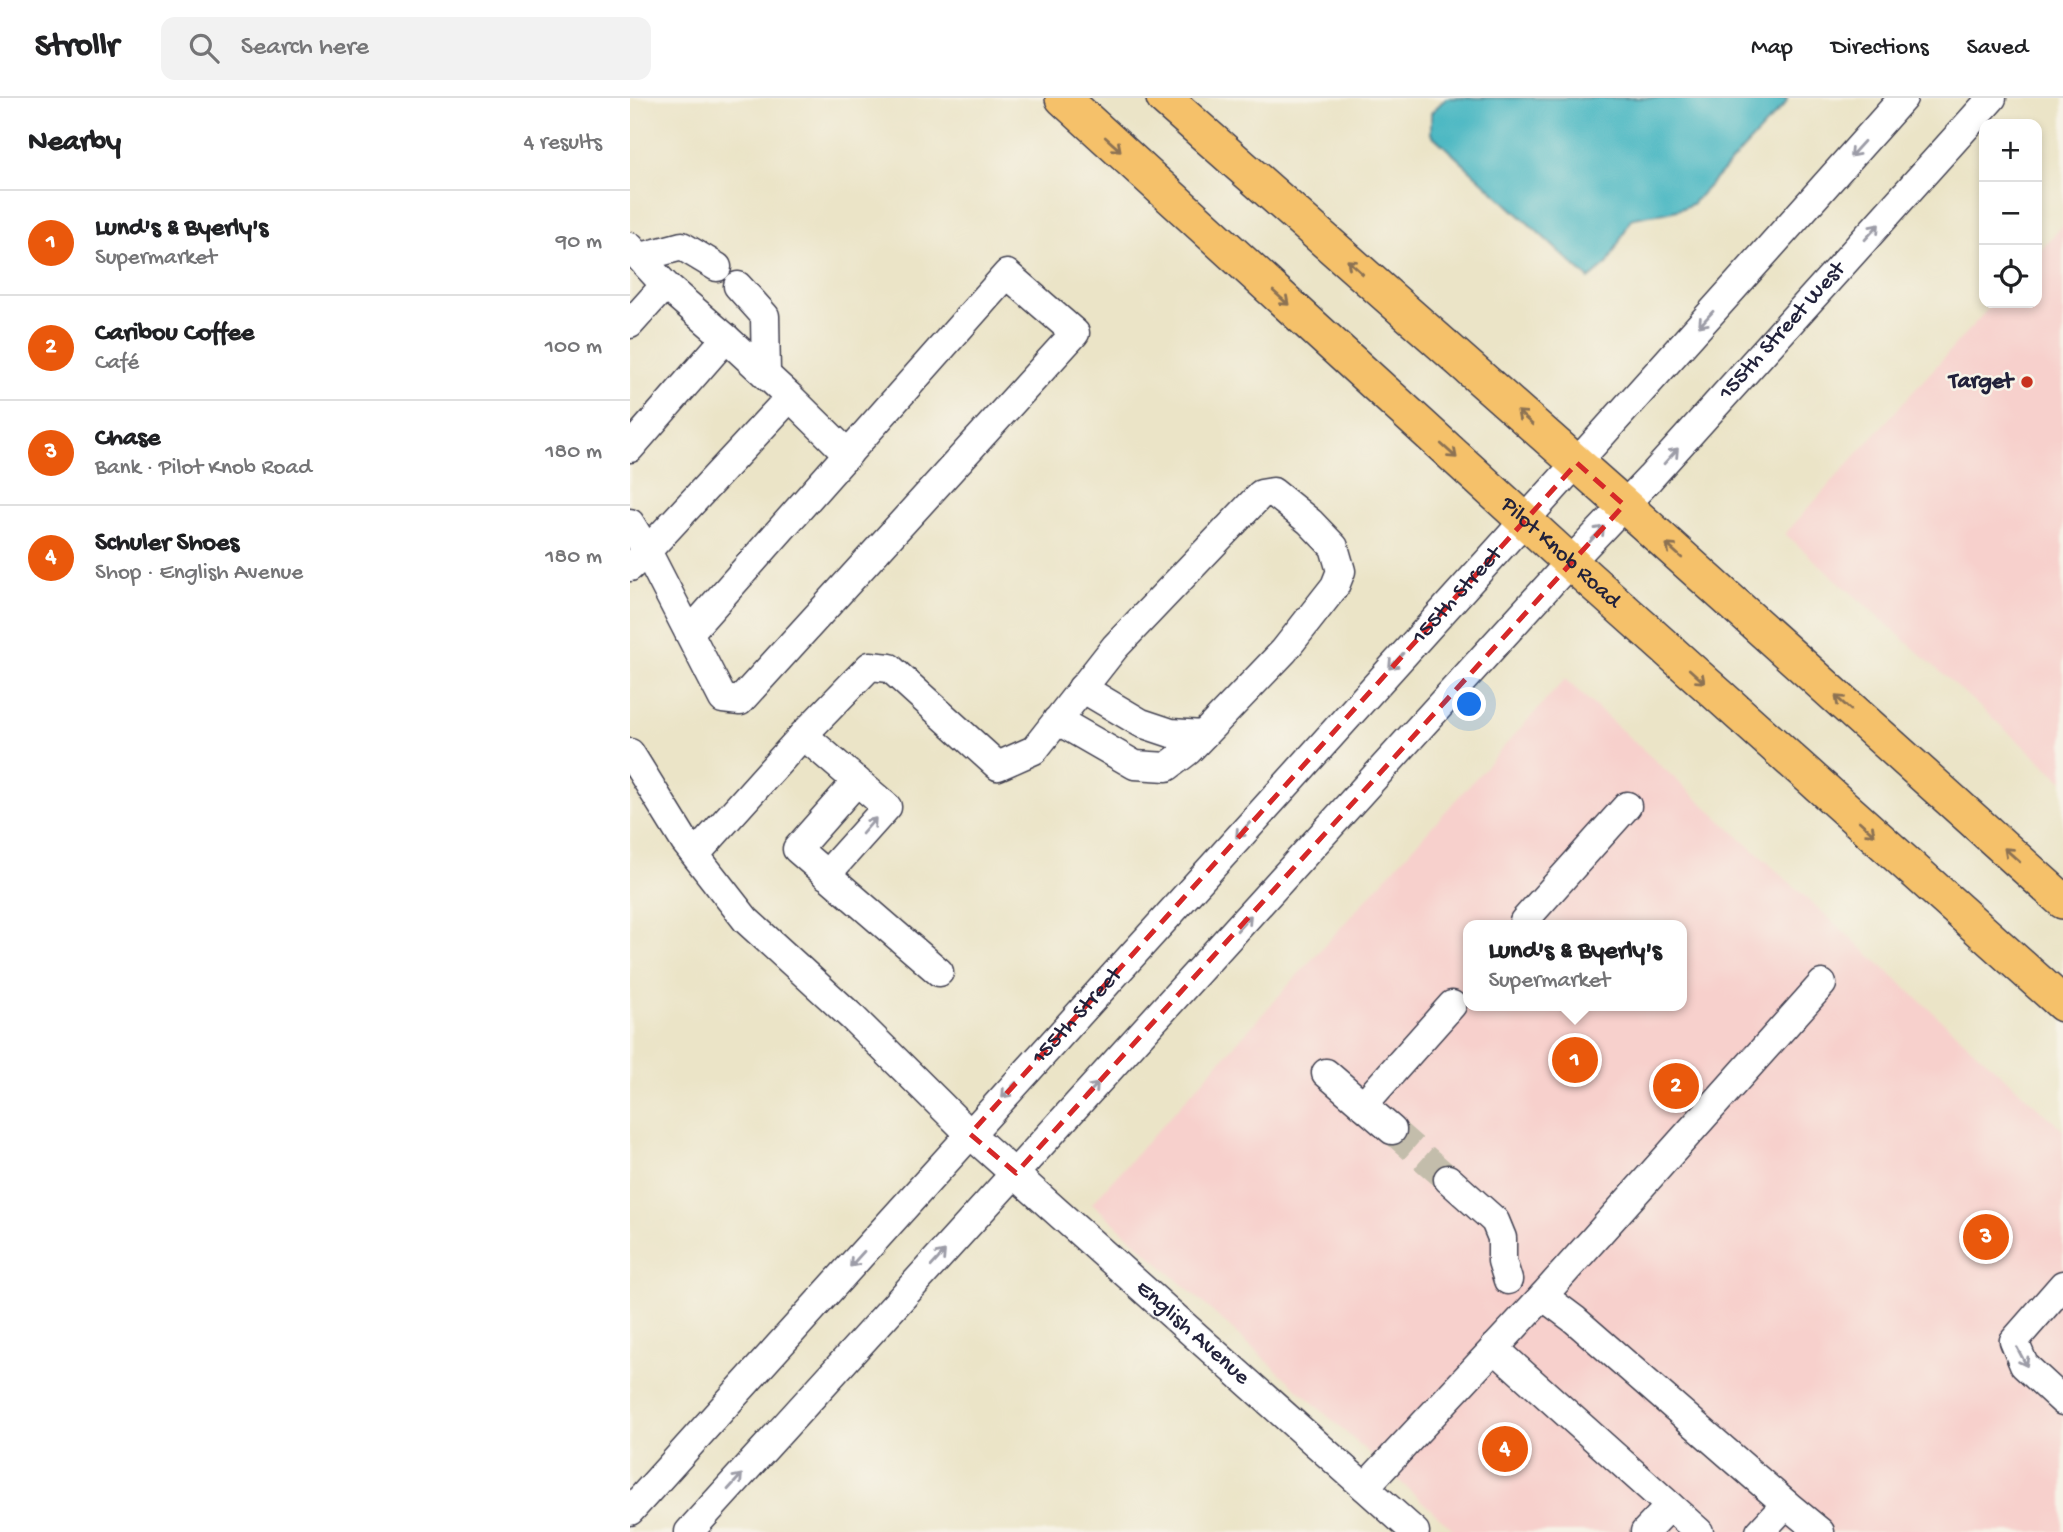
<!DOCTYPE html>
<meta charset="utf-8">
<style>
:root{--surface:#fff;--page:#f2f2f2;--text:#202124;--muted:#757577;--line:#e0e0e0;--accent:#ea580c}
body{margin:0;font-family:"Gochi Hand",sans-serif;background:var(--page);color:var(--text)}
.controls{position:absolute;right:21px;top:21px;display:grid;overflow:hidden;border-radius:14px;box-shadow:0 4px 10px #0003}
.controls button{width:63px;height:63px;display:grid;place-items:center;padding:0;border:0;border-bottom:2px solid var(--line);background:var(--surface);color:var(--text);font:35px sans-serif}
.you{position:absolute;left:840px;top:607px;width:24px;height:24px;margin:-18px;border:5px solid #fff;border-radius:50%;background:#1a73e8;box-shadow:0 0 0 10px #1a73e833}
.badge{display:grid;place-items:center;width:46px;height:46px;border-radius:50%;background:var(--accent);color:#fff;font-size:23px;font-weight:700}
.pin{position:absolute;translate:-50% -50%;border:4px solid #fff;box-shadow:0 2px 7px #0006}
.popup{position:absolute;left:833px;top:822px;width:224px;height:91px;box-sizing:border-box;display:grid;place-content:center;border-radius:14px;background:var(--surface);filter:drop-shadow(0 2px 5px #0005);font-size:23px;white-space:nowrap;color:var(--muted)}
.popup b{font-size:26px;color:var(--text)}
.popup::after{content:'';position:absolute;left:50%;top:100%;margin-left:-14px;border:14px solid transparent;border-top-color:var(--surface)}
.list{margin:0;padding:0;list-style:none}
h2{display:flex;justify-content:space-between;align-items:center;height:91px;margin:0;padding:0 28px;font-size:30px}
h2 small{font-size:23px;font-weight:400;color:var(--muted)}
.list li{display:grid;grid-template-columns:46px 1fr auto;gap:21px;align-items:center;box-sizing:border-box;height:105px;padding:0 28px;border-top:2px solid var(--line)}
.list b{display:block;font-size:26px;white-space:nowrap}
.list p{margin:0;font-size:23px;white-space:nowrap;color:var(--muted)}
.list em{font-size:23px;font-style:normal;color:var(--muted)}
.icon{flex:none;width:38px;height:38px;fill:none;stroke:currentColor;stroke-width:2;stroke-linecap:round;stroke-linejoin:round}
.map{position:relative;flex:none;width:1433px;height:1434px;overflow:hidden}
header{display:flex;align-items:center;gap:42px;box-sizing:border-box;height:98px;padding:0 35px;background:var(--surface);border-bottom:2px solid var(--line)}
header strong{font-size:33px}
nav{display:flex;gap:38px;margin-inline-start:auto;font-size:24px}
.search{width:490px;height:63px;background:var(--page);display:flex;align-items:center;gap:18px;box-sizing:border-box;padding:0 24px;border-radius:14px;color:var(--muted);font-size:26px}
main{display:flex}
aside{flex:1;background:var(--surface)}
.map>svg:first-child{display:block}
.built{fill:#f7d0cc;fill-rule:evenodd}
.water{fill:#49b7c2;stroke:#366c7e;stroke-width:2}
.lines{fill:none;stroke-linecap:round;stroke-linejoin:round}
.minor-tunnel{stroke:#c3bdab;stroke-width:28;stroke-dasharray:28 14;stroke-linecap:butt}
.minor-casing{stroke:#403f50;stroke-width:31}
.major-casing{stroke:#403f50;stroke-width:38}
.minor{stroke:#fff;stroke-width:28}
.major{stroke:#f5c16b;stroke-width:35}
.oneway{stroke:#8c7253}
.oneway2{stroke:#9c9ca7}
.marked{fill:none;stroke:#d62828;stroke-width:5;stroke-dasharray:14 9;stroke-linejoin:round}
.poi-dot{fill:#c8321e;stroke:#f7f3e8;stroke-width:2.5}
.labels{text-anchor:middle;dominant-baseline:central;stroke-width:5;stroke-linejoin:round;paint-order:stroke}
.street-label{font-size:23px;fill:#22223b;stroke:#f7f3e8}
.poi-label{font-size:23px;font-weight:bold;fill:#22223b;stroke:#f7f3e8;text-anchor:end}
</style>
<header>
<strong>Strollr</strong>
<div class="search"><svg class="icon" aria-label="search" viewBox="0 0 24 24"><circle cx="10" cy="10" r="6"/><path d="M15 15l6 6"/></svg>Search here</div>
<nav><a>Map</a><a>Directions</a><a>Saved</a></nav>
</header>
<main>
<aside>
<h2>Nearby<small>4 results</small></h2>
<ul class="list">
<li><span class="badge">1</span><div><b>Lund's &amp; Byerly's</b><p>Supermarket</p></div><em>90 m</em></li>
<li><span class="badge">2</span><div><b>Caribou Coffee</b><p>Café</p></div><em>100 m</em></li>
<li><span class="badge">3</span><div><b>Chase</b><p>Bank · Pilot Knob Road</p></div><em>180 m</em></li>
<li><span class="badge">4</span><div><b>Schuler Shoes</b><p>Shop · English Avenue</p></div><em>180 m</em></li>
</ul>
</aside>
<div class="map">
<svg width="1433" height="1434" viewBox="0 0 1433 1434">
<rect width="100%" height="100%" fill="#f7f3e8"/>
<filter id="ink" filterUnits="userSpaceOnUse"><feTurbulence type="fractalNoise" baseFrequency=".0143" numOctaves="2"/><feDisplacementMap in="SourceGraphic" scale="14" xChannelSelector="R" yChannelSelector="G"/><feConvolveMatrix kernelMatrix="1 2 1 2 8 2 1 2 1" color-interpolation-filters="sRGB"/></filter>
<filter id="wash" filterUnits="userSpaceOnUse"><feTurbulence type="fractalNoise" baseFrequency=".00686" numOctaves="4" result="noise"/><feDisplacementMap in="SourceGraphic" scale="28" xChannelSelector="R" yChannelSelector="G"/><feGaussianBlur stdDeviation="1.57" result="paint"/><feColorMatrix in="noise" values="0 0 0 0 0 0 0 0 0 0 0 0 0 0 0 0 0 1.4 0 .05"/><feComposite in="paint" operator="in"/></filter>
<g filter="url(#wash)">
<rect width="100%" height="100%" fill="#ebe4c7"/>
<g class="built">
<path d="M1433,127V683L1155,436L1363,205H1407V156Z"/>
<path d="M935,581L1433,1032V1434H826L462,1105ZM838,827H1052V908H838Z"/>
</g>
<path class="water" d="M816,0H1157L1156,5L1062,106C1040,117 1024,115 1001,121L978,165L959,181L801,36V15Z"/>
</g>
<g filter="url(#ink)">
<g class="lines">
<path class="minor-tunnel" d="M762,1032L818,1081"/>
<defs>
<g id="minor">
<path d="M0,149L35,187L96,240L160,299L17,453L93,601L110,603L445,235L377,176L59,535"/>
<path d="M11,159L52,148L87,169"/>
<path d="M108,188L135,218L136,277"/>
<path d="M0,226L35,187"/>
<path d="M160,299L218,356"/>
<path d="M0,350L96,240"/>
<path d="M0,425L17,453L0,469"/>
<path d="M452,590L511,625L541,635L573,637"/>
<path d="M173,637L240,568L260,570L368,668L404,652L485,549L631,396L643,394L680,424L704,449L711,473L705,488L654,553L558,653L537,669L505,667L427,622"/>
<path id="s1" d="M0,655L55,744L116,822L223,920L340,1036L785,1434"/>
<path d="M227,683L167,751L309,874"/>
<path d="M66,756L173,637L257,709L196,777"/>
<path d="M894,823L997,708"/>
<path d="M696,975L762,1032"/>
<path d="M733,1007L822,907"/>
<path d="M818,1081L865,1123L872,1140V1163L878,1182"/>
<path d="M1433,1187L1384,1243L1394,1267L1433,1303"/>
<path d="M913,1198L1192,886"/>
<path d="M864,1250L1069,1434"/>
<path d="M735,1389L913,1198L945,1222L1156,1406"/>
<path id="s2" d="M0,1413C424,942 852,474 1273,0"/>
<path id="s3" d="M59,1434L940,464L1020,380L1362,0"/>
<path d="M1015,1434L1040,1408"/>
<path d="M1130,1434L1156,1406L1190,1434"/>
</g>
<g id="major">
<path id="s4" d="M433,0L940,464L1433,906"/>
<path d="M534,0L994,407L1433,803"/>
</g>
</defs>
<use href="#minor" class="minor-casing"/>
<use href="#major" class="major-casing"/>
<use href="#minor" class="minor"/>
<use href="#major" class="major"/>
</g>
<defs><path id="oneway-shaft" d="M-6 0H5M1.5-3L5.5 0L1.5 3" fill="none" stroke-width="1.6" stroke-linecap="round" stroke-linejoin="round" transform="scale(1.75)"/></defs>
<g class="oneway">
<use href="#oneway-shaft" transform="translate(483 46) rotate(42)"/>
<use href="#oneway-shaft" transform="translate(725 169) rotate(-138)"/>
<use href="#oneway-shaft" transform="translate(651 200) rotate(42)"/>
<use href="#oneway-shaft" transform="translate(895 320) rotate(-138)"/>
<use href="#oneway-shaft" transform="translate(819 353) rotate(42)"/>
<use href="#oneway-shaft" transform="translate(1044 453) rotate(-138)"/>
<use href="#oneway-shaft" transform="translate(1067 578) rotate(42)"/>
<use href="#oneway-shaft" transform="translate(1213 605) rotate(-138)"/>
<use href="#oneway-shaft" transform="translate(1237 730) rotate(42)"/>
<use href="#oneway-shaft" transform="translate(1382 757) rotate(-138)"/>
</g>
<g class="oneway2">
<use href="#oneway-shaft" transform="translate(1227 51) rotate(132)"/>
<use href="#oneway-shaft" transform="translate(1242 134) rotate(-48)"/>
<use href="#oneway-shaft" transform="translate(1076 221) rotate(132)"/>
<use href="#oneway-shaft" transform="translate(1041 358) rotate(-48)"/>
<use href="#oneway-shaft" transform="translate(967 436) rotate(-47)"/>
<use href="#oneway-shaft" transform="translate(766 563) rotate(132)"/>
<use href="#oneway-shaft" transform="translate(239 728) rotate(-49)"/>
<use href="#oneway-shaft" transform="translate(613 732) rotate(132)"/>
<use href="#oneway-shaft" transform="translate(614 825) rotate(-48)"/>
<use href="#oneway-shaft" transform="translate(379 992) rotate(132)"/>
<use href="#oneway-shaft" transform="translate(461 993) rotate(-48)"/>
<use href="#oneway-shaft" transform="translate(227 1161) rotate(132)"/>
<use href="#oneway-shaft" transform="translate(308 1161) rotate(-48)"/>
<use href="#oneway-shaft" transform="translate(1392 1259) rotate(62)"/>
<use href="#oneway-shaft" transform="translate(105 1384) rotate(-48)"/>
</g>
</g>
<path class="marked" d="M947,365L994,407L386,1075L340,1036Z"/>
<circle class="poi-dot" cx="1397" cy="284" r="7"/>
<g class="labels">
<g class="street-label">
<text stroke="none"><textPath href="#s3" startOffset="1624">155th Street West</textPath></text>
<text stroke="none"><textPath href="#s4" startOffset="674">Pilot Knob Road</textPath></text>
<text stroke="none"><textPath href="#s2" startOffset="1234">155th Street</textPath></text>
<text stroke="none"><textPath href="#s2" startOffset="667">155th Street</textPath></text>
<text stroke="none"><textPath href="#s1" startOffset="812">English Avenue</textPath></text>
</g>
<g class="poi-label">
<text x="1383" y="284">Target</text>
</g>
</g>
</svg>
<div class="controls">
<button>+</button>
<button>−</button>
<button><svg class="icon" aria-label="locate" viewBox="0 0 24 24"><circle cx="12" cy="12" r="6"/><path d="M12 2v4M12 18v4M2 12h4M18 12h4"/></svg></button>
</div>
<div class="you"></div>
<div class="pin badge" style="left:945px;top:962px">1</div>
<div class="popup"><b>Lund's &amp; Byerly's</b>Supermarket</div>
<div class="pin badge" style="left:1046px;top:988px">2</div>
<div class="pin badge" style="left:1356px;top:1139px">3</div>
<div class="pin badge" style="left:875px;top:1351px">4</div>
</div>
</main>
